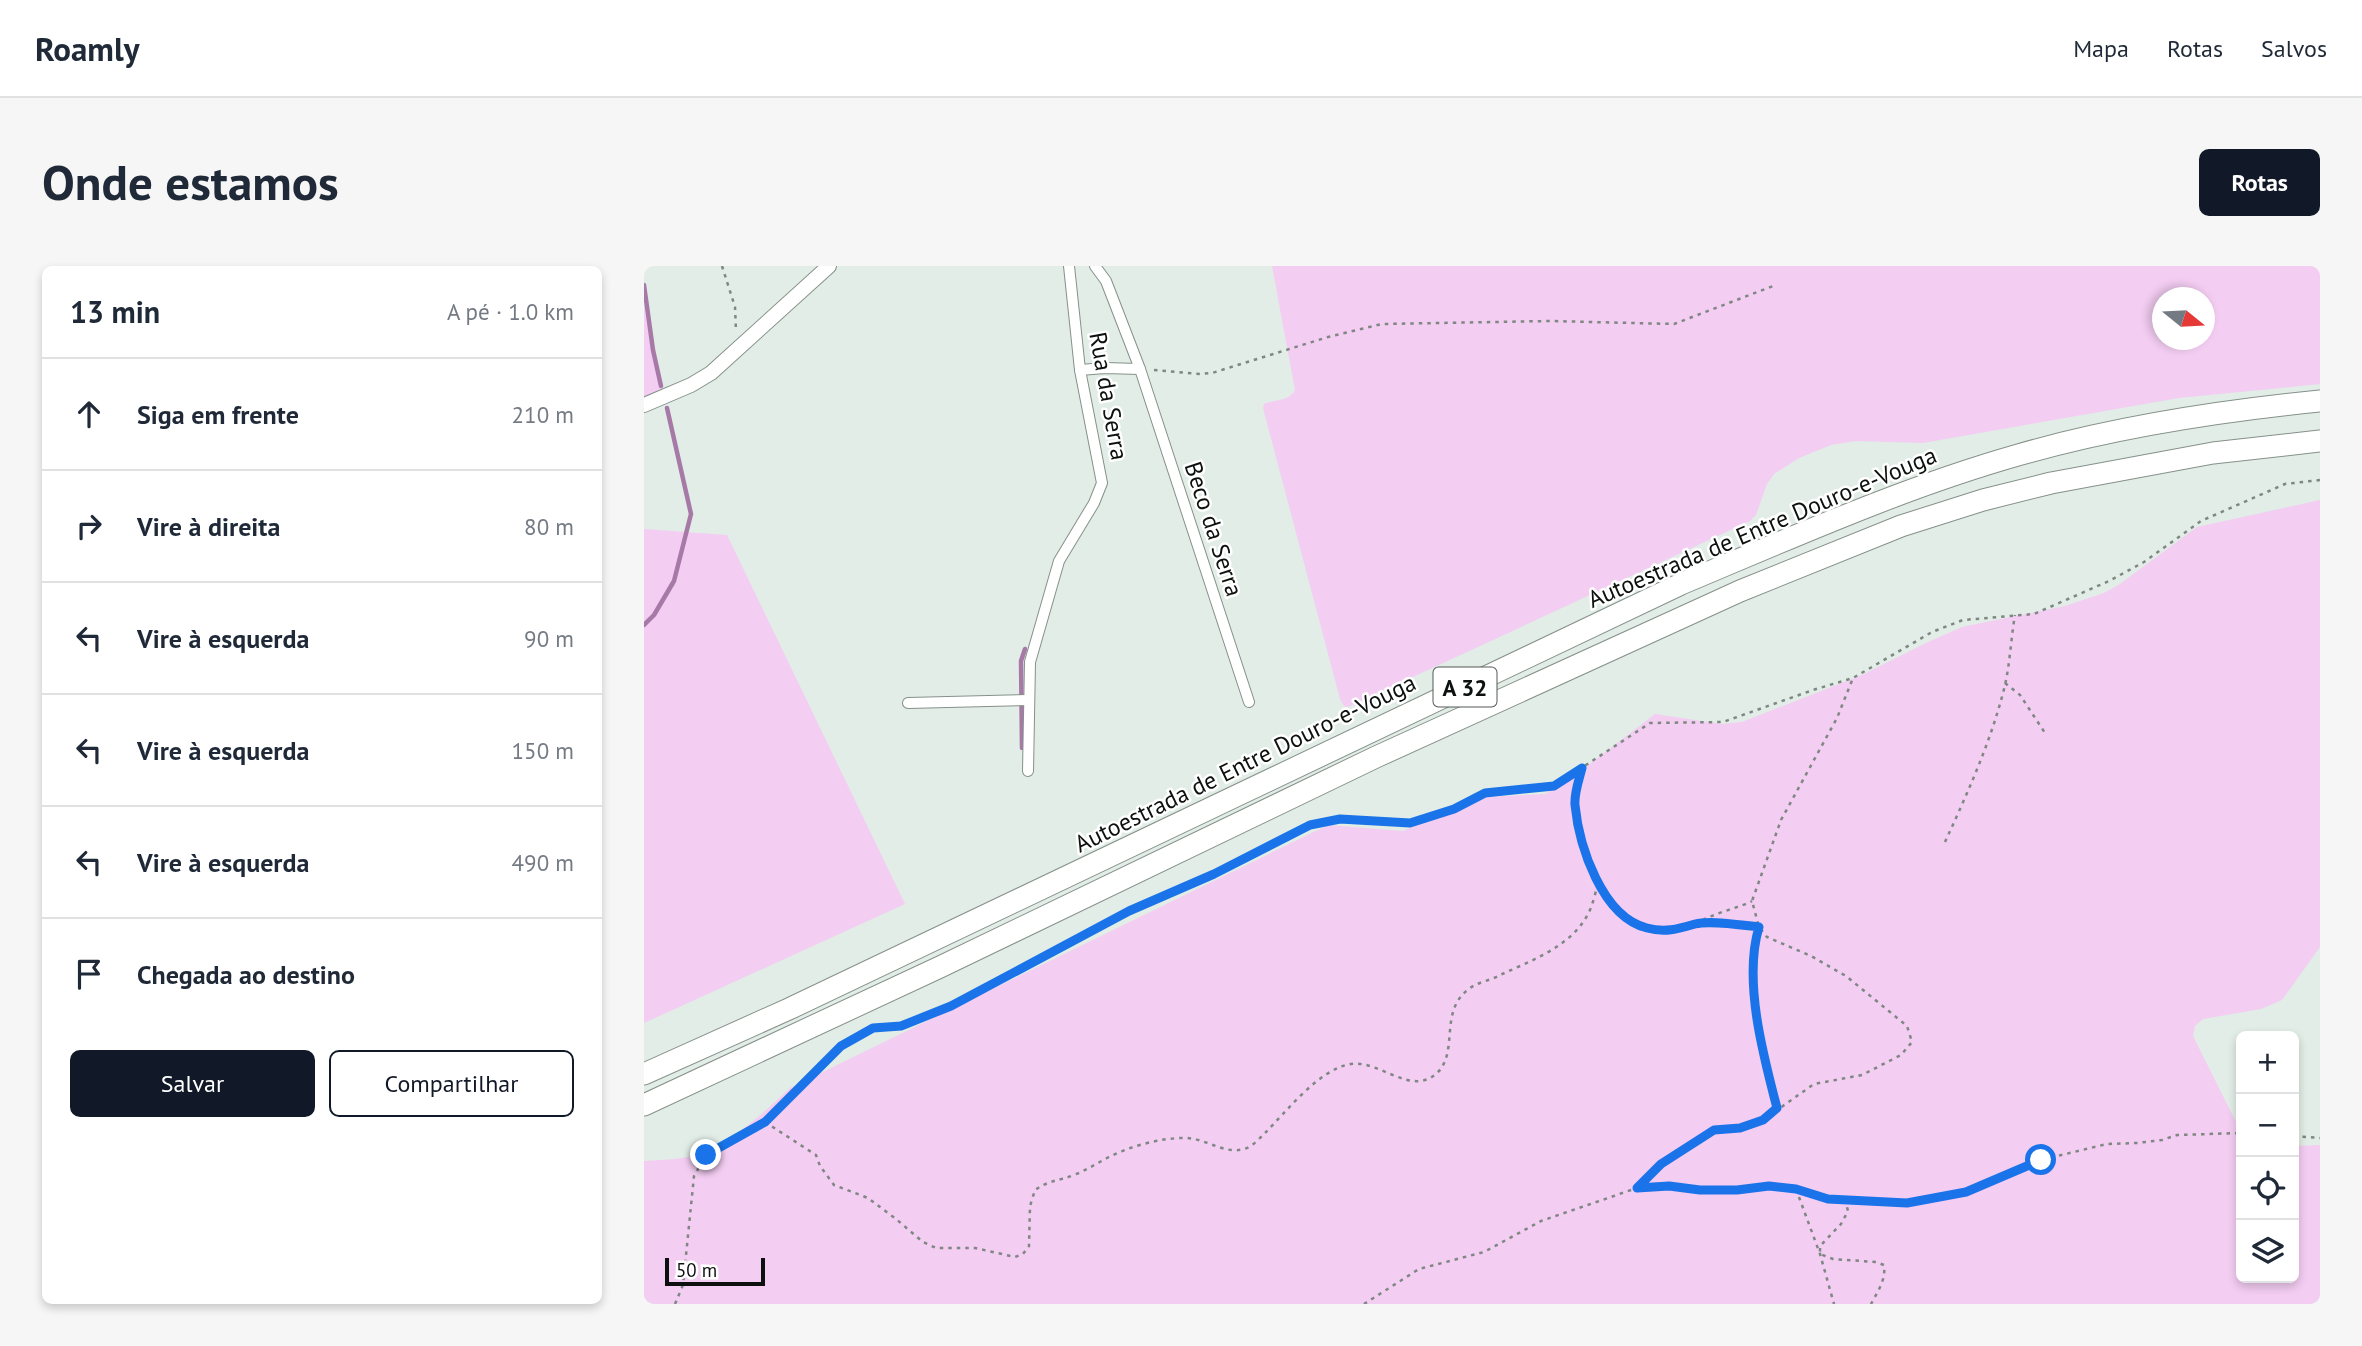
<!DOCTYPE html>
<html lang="pt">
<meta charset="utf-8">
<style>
:root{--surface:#fff;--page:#f6f6f7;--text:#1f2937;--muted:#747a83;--line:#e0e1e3;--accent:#111827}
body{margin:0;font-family:"PT Sans",sans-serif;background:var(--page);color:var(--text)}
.controls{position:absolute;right:21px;bottom:21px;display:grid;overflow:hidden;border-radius:10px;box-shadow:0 4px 10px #0003}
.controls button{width:63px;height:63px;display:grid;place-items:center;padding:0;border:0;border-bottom:2px solid var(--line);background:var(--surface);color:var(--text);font:35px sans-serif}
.compass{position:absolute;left:1508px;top:21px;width:63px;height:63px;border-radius:50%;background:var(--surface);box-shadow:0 4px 10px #0003;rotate:108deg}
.scale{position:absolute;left:21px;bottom:18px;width:100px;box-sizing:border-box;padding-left:7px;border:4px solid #0c100e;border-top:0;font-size:19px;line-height:24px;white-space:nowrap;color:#0c100e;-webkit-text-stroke:5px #fff;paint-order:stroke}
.stop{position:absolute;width:21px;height:21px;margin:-16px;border:5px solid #1a73e8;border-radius:50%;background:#fff}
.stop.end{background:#1a73e8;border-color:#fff;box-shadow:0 2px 7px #0008}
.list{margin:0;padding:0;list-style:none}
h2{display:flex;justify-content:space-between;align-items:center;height:91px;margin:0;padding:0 28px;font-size:30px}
h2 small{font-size:23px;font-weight:400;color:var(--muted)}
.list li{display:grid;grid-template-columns:46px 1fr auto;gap:21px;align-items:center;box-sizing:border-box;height:112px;padding:0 28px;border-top:2px solid var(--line)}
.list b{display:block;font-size:26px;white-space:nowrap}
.list em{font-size:23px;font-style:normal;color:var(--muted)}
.actions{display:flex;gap:14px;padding:21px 28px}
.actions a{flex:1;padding:16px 0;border:2px solid var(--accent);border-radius:10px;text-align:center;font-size:24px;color:var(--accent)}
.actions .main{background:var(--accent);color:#fff}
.icon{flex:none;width:38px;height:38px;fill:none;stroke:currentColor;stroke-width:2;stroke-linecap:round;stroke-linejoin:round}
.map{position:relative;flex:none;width:1676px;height:1038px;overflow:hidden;border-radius:10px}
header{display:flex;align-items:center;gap:42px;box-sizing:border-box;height:98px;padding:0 35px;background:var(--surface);border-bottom:2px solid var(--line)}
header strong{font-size:33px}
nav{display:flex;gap:38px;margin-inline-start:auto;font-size:24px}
.intro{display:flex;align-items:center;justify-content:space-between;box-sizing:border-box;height:168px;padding:0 42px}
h1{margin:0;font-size:49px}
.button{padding:18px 32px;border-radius:10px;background:var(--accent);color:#fff;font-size:24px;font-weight:700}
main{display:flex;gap:42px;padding:0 42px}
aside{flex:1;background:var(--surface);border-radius:10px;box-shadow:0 4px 10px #0003}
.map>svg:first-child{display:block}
.green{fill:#f3cdf2;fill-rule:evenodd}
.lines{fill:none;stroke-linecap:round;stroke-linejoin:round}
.stream{stroke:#a779a7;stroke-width:4.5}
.minor-casing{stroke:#86918a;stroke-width:12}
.tertiary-casing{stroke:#86918a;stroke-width:16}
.motorway-casing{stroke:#86918a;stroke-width:23}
.path{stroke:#7f8782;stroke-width:2.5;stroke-dasharray:3.5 5;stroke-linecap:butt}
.minor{stroke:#fff;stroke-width:10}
.tertiary{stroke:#fff;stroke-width:14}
.motorway{stroke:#fff;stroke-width:21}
.route{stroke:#1a73e8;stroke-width:9}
.labels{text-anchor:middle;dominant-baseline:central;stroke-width:5;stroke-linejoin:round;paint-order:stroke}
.shield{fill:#fff;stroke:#555856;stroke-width:2}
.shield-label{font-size:23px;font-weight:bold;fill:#0c100e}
.street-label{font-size:24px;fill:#0c100e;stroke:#fff}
</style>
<header>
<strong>Roamly</strong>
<nav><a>Mapa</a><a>Rotas</a><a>Salvos</a></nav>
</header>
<div class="intro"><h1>Onde estamos</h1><a class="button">Rotas</a></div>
<main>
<aside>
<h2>13 min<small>A pé · 1.0 km</small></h2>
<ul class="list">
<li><svg class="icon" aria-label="ahead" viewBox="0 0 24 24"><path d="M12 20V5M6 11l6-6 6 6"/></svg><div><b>Siga em frente</b></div><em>210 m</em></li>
<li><svg class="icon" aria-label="right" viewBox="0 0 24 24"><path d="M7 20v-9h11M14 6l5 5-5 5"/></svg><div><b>Vire à direita</b></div><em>80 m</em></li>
<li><svg class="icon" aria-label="left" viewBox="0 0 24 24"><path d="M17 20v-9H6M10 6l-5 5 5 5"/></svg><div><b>Vire à esquerda</b></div><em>90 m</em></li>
<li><svg class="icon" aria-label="left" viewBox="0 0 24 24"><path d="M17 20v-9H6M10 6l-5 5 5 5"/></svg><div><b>Vire à esquerda</b></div><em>150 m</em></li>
<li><svg class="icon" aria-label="left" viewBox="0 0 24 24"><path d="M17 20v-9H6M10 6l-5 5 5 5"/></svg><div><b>Vire à esquerda</b></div><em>490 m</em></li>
<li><svg class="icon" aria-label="arrive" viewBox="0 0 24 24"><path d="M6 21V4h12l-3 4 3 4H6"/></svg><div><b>Chegada ao destino</b></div></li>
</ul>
<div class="actions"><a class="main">Salvar</a><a>Compartilhar</a></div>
</aside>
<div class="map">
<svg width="1676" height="1038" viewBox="0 0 1676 1038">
<rect width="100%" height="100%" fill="#e1ede6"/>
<g class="green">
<path d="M628,0H1676V118L1535,132L1279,177L1212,175L1187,179L1155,192L1130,208L1123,218L1112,249L1106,255L704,441L700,440L696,433L619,142L620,138C631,133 645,136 651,124ZM1518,32H1560V74H1518Z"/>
<path d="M0,38L18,127L0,133Z"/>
<path d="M1676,234V681L1638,734L1617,743L1559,753L1551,760L1549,770L1597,866V1012H1650V880L1676,879V1038H0V895C12,894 26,894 38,892C79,885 117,849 146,822L684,559L759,565L840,531L901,528L921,517L1011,448L1078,458L1098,456L1218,409L1282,377L1318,361L1421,340L1460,327L1476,318L1553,261Z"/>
<path d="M0,263L83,269L261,638L0,757Z"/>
</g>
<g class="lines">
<g class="stream">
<path d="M0,19L9,84L17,120"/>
<path d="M0,359L10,349L30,315L47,248L23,142"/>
<path d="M378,482L377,395L381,383"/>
</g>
<defs>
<g id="minor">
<path d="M451,0L462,15L496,103L605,436"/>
<path d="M436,104L461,102L496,103"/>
<path d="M264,437L385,434"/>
<path d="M384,505L386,396L415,295L450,237L458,217L436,104L425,0"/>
</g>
<path id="tertiary" d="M0,139L47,119L67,107L185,0"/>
<g id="motorway">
<path d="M0,808L147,742L1037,318C1147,272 1258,222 1374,189C1471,161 1575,145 1676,135"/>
<path d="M0,839L296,701L732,491L1096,325L1257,260L1339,234L1407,217L1569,187L1676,175"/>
</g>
</defs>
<use href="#minor" class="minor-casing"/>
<use href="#tertiary" class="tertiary-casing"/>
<use href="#motorway" class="motorway-casing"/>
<g class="path">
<path d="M78,0L91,41L92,65"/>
<path d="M510,104L556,108L568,107L684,71L738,58L906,55L1030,58L1129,20"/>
<path d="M1361,417L1376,429L1401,467"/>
<path d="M938,502C935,513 930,527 931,539C935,588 964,666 1023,666C1038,665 1050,657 1063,652C1078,645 1094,642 1108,635"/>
<path d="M1301,576C1324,526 1348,473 1361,419C1366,397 1367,372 1371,349"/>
<path d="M1051,658H1088L1115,661C1098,713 1119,790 1133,842"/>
<path d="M121,856L172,889L176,900L190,919L224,932L252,953L279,976L292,982H331L371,991L379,988L385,980L386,940L391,924C405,914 415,915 430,909C442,904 452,898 463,892C484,881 515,872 539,872C561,871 579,889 600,883C608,881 615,873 621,867C643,845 675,803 707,798C736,794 766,830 792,808C816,787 794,745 825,723C833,716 845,715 854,710C886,695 927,681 944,648C949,639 951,627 954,618"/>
<path d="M1650,870L1676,872"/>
<path d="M993,922L1017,898L1070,864L1095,862L1119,854L1170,818L1218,809L1257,789L1268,776L1263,760L1202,710L1167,690L1123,671L1115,661L1108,635L1137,554L1193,452L1209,412"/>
<path d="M1152,923L1176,988L1190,1038"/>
<path d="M1201,933L1204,945L1197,958L1176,980V988L1189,993L1232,996L1240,999C1242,1014 1234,1025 1227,1038"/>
<path d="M31,1038L39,1019L50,910L62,889L121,856L197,780L229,762L257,760L307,740L485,645L571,608L666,559L696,553L766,557L810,543L841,527L910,520L1006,457L1079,456L1169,424L1209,412L1288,366L1319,354L1390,348L1465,315L1500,296L1557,255L1641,218L1676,214"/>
<path d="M720,1038L775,1003L840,986L897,955L993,922L1025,921L1056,924H1093L1125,920L1152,923L1184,933L1263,937L1322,926L1397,894L1463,878L1493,877L1518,874L1533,869L1597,867"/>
</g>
<use href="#minor" class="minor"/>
<use href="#tertiary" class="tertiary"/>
<use href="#motorway" class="motorway"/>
</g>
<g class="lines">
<path class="route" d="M62,889L121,856L197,780L229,762L257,760L307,740L485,645L570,608L666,559L696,553L766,557L810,543L841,527L910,520L938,502C935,514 930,527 931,539C935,580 958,651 1003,662C1021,667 1034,663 1051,658C1066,654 1098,659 1115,661C1099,714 1119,789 1133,842L1119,854L1096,862L1070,864L1017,898L993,922L1025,920L1056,924H1093L1125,920L1152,923L1184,933L1263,937L1322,926L1397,894"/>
</g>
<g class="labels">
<rect class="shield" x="789.5" y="401.5" width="63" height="39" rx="5"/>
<g class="shield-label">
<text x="821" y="421">A 32</text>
</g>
<g class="street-label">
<text transform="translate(465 130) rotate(80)">Rua da Serra</text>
<text transform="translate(1118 261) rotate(-23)">Autoestrada de Entre Douro-e-Vouga</text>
<text transform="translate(570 263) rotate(72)">Beco da Serra</text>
<text transform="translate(601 497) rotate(-26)">Autoestrada de Entre Douro-e-Vouga</text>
</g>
</g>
</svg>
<div class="controls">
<button>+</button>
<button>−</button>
<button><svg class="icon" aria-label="locate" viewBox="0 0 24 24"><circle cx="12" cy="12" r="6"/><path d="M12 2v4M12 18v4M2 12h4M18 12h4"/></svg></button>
<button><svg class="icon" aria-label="layers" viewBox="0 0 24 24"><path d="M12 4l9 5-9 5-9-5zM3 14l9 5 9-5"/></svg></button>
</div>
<svg class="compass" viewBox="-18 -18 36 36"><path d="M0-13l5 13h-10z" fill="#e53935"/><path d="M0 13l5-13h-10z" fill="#747a83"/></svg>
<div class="scale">50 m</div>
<div class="stop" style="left:1397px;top:894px"></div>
<div class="stop end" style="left:62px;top:889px"></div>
</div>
</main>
